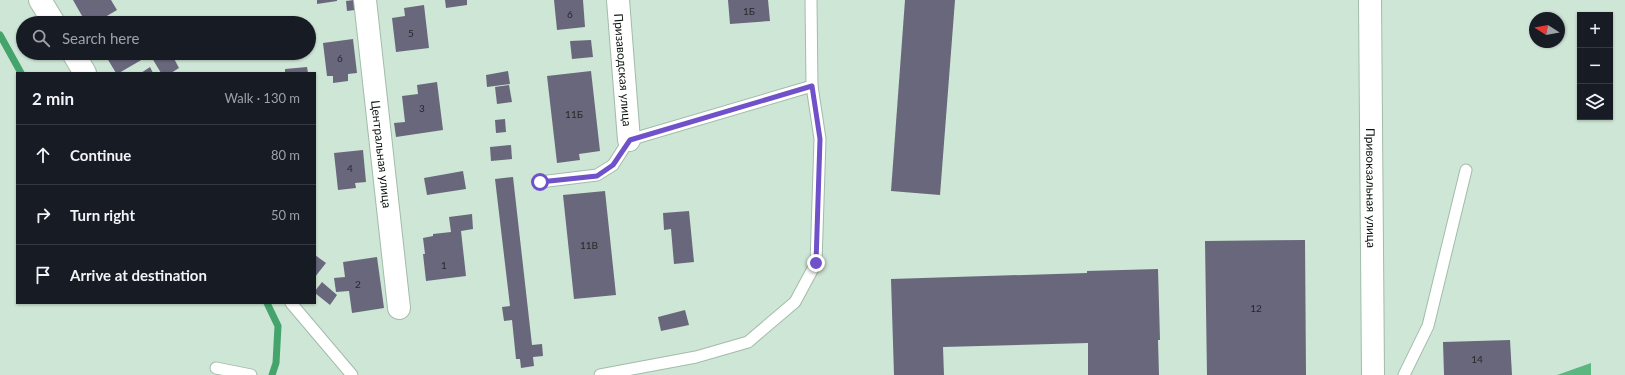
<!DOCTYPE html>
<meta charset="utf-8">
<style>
:root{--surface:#171b24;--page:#242831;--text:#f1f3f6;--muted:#9ea1a6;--line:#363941}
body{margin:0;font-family:Lato,sans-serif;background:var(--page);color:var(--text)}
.controls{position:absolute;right:12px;top:12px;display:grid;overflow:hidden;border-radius:0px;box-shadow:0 1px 3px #0004}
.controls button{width:36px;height:36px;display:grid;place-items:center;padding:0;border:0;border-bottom:1px solid var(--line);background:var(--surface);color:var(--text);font:20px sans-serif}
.compass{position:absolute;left:1529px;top:12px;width:36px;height:36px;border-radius:50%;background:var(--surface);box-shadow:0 1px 3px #0004;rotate:281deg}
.stop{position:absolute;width:12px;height:12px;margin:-9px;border:3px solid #6f51ca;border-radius:50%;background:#fff}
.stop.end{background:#6f51ca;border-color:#fff;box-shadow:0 1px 4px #0008}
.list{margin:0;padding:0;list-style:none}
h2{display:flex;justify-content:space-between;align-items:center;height:52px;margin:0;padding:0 16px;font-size:17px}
h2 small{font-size:13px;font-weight:400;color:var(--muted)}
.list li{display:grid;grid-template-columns:26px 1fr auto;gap:12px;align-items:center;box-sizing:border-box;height:60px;padding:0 16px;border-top:1px solid var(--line)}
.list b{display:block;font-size:15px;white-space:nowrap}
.list em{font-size:13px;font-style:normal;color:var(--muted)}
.icon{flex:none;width:22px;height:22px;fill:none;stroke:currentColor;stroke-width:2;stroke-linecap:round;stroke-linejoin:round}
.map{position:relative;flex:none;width:1625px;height:375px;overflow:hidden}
.search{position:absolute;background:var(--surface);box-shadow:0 1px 3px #0004;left:16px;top:16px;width:300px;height:44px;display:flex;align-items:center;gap:10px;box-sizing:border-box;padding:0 14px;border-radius:22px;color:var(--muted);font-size:15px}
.panel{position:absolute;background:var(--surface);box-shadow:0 1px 3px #0004;left:16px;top:72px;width:300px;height:232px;border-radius:0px}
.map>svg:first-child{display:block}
.forest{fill:#5bb77f}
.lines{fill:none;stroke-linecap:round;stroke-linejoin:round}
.stream{stroke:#45a36c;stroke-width:7}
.building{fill:#69677c}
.lane-casing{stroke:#a3bbaa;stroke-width:13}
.street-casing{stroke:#a3bbaa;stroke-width:24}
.lane{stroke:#fff;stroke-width:11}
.street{stroke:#fff;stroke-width:22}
.route{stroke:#6f51ca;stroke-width:5}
.labels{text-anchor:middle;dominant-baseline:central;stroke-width:3.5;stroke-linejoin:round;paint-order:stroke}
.number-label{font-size:10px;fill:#232a2a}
.street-label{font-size:12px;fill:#0c150f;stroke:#dbf3e2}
</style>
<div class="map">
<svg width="1625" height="375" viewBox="0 0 1625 375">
<rect width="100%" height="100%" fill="#cee6d5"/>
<path class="forest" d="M1591,363V375H1557Z"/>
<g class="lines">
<g class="stream">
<path d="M0,35L21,73"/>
<path d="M267,303L278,326L276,363L272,375"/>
</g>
</g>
<g class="building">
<path d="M73,0H111L117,10L95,23H86Z"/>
<path d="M317,0H337V1L317,4Z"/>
<path d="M354,0L355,10L347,11L346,1Z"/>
<path d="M445,0H467V5L446,8Z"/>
<path d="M554,0H583L585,27L557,30Z"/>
<path d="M728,0H768L770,21L730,24Z"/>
<path d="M905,0H955L940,195L891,191Z"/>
<path d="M424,5L429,48L396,52L392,18L405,16L404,8Z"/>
<path d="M353,39L357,73L348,74V81L333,83V76H327L323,43Z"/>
<path d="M591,40L593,57L572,59L570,41Z"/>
<path d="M104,53H140L143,59L119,73H116Z"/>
<path d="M160,53H171L179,68L171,73H161L152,58Z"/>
<path d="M150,67L153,73H141Z"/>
<path d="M307,67L308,73H285V69Z"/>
<path d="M508,71L510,84L487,87L486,75Z"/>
<path d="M591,71L600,151L579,154L580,160L557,163L547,76Z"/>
<path d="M437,82L443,130L396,137L394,123L405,122L402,96L418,94L417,85Z"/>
<path d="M509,85L512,102L497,104L495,87Z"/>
<path d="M505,119L506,132L496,133L495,120Z"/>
<path d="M511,145L512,159L491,161L490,147Z"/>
<path d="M363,150L366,182L355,183L356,188L338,190L334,153Z"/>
<path d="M463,171L466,189L427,195L424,178Z"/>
<path d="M513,177L532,345L542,344L543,356L533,357L534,366L521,368L520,359H516L512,320L504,321L502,307L510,306L495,179Z"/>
<path d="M605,191L616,295L574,299L563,195Z"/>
<path d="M689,211L694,262L674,264L671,229L664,230L663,213Z"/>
<path d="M472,214L473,229L461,231L466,276L426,281L423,254H425L423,238L433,236V234L451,232L449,217Z"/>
<path d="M1305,240L1306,375H1207L1205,241Z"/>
<path d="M315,255L326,263L315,277Z"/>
<path d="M377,257L384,308L352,313L349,291L336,292L334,278L345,277L343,262Z"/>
<path d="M1158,269L1160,340H1158L1159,375H1088V343L943,347L944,375H894L891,279L1087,273V271Z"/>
<path d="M322,282L337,295L330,305L315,293V291Z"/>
<path d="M685,310L689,325L661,331L658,317Z"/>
<path d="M1510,340L1512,375H1444L1443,342Z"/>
</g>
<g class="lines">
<defs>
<g id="lane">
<path d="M540,182L597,175L613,165L629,140L812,86"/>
<path d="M291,303L352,375"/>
<path d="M216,368L251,375"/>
<path d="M600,375L696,357L748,342L795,302L816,263L820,139L812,86L811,0"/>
<path d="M1404,375L1428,326L1466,170"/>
</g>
<g id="street">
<path d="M40,0L54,23"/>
<path id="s1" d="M365,0L399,308"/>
<path id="s2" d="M618,0L629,140"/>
<path id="s3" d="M1370,0L1373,375"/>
<path d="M73,53L85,73"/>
</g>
</defs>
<use href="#lane" class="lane-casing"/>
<use href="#street" class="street-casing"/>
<use href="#lane" class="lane"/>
<use href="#street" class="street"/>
</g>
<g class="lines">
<path class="route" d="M540,182L597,176L613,165L630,140L812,86L820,139L816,263"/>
</g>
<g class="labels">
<g class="number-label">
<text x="749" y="11">1Б</text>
<text x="570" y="14">6</text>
<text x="411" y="33">5</text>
<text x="340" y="58">6</text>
<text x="422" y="108">3</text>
<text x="574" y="114">11Б</text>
<text x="350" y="168">4</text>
<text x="589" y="245">11В</text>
<text x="444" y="265">1</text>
<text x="358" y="284">2</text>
<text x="1256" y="308">12</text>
<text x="1477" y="359">14</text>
</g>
<g class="street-label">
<text stroke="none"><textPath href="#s2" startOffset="70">Призаводская улица</textPath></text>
<text stroke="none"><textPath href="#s1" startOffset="155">Центральная улица</textPath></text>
<text stroke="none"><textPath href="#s3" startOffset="188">Привокзальная улица</textPath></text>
</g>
</g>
</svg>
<div class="controls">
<button>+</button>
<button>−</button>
<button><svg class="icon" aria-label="layers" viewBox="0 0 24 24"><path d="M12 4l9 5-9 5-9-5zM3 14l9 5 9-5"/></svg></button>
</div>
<svg class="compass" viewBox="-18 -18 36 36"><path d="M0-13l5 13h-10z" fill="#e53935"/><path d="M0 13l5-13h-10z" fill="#9ea1a6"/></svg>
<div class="stop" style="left:540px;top:182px"></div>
<div class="stop end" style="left:816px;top:263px"></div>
<div class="search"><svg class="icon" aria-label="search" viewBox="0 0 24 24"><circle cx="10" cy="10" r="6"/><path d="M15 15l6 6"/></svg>Search here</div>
<section class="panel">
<h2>2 min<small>Walk · 130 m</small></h2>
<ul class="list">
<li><svg class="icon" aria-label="ahead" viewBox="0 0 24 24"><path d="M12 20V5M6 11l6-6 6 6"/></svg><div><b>Continue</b></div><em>80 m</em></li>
<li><svg class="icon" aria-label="right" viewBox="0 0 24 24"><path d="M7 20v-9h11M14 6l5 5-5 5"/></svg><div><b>Turn right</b></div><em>50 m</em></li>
<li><svg class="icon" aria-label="arrive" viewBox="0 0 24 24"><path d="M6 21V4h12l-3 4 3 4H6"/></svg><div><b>Arrive at destination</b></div></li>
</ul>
</section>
</div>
